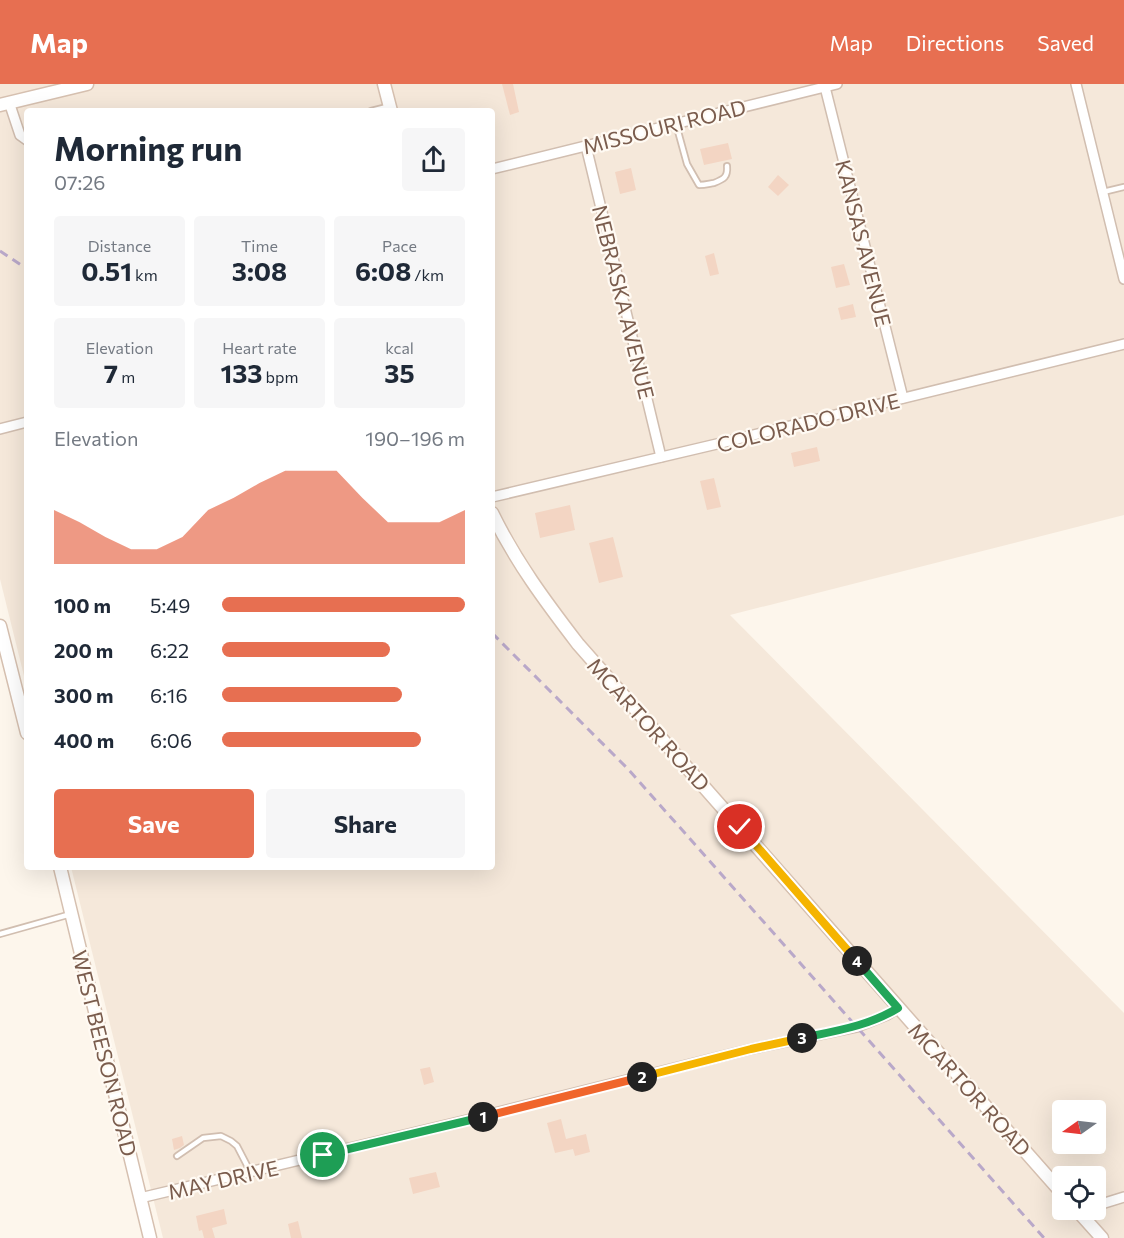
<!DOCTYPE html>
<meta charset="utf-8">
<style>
:root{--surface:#fff;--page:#f6f6f7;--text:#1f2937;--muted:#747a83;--accent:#e76f51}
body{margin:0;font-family:Commissioner,sans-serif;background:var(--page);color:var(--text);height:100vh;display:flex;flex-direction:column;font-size:22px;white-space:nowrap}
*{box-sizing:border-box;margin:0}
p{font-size:20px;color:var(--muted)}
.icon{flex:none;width:33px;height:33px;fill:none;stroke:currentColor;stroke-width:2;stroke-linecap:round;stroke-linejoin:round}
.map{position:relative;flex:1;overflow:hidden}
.sheet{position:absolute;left:24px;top:24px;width:471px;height:762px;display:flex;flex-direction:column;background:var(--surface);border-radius:6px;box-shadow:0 6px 24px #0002}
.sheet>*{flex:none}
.needle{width:39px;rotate:256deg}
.buttons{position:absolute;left:1052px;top:1016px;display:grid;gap:12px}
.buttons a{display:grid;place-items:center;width:54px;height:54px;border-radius:6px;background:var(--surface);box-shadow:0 6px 24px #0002;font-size:30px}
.pin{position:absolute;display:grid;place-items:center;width:51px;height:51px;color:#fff;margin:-26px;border:3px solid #fff;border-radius:50%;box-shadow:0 2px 6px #0007}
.km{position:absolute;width:30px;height:30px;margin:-15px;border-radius:50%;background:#222;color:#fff;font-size:16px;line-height:30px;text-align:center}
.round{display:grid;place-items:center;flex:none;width:63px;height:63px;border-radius:6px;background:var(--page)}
.summary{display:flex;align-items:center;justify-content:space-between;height:102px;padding:0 30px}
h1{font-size:33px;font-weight:700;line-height:45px}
.figures{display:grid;grid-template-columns:repeat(3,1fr);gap:9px;height:102px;padding:6px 30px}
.figures div{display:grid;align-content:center;border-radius:6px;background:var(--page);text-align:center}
.figures b{font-size:26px;font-weight:700}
.figures small{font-size:16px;font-weight:400}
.figures p{font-size:16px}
.chart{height:168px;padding:12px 30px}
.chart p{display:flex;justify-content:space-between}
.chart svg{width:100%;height:108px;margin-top:6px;fill:var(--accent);opacity:.7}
.cta{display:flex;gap:12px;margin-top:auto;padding:12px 30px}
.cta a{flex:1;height:69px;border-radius:6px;background:var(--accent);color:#fff;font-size:24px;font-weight:700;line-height:69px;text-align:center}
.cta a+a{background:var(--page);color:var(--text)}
ul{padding:0 30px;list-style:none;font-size:20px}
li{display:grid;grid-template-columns:96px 72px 1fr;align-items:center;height:45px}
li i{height:15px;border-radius:8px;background:var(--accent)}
header{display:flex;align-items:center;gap:36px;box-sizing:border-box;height:84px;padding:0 30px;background:var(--accent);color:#fff}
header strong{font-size:28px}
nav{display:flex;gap:33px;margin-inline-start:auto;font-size:21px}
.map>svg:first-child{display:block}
.residential{fill:#f5e8da;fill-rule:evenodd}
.building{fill:#f3d5c3}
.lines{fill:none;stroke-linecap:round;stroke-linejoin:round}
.lane-casing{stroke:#d1beb0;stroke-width:8}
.street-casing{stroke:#d1beb0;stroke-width:12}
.secondary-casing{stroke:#d6c0b0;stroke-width:15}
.lane{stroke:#fff;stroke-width:4.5}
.street{stroke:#fff;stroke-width:9}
.secondary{stroke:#fff;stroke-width:12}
.rail{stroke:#b9a8c9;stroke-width:3;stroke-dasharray:9 6;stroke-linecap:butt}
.split-1-casing{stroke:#fff;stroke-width:12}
.split-2-casing{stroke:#fff;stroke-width:12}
.split-3-casing{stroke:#fff;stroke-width:12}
.split-4-casing{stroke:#fff;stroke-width:12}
.split-5-casing{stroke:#fff;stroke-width:12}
.split-1{stroke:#22a559;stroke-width:8}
.split-2{stroke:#f0652b;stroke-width:8}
.split-3{stroke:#f5b400;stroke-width:8}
.split-4{stroke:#22a559;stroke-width:8}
.split-5{stroke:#f5b400;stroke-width:8}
.labels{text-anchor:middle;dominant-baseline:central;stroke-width:4.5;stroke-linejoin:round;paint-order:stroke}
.street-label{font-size:21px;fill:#7a5c4d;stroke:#fffaf3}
</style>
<header>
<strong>Map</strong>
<nav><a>Map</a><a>Directions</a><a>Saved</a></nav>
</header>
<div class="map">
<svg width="1124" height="1154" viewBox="0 0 1124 1154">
<rect width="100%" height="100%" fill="#fdf6ec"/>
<!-- residential -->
<path class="residential" d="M0 0H1124V431L730 531 1124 929V1154H163L71 783H492V27H27V604L0 495ZM1062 1026H1095V1059H1062ZM1062 1092H1095V1125H1062Z"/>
<!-- building -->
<g class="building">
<polygon points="502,0 513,0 519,28 510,31"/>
<polygon points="728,59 732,75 704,81 700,65"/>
<polygon points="631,84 636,106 620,110 615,88"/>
<polygon points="778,91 789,101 778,112 768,103"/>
<polygon points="714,169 719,190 710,192 705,172"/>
<polygon points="844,180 850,201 836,204 831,183"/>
<polygon points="853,220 856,233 841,236 838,224"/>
<polygon points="817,363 820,377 794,383 791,369"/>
<polygon points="714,394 721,423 707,426 700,397"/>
<polygon points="570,421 575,446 540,454 535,429"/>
<polygon points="613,453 623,493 599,499 589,459"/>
<polygon points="430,983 434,998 424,1001 420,985"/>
<polygon points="561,1035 566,1055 586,1050 590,1068 575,1072 573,1065 555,1069 547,1039"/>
<polygon points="182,1052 184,1061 180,1064 174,1066 172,1055"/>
<polygon points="436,1088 440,1103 413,1110 409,1094"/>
<polygon points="224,1125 227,1140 212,1144 215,1154 204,1154 202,1146 199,1147 196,1132"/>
<polygon points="298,1137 302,1154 291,1154 288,1140"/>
</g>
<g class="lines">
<defs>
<g id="lane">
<polyline points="371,27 387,23"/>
<path d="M676 40 687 80 699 101C705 101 708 100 714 99 724 95 728 93 727 82"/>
<polyline points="1103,108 1124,103"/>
<polyline points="0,850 71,830"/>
<polyline points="177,1072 203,1054 221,1052 231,1057 237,1062 251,1089"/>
</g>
<g id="street">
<polyline points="1076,0 1124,195"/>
<polyline points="825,3 903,314"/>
<polyline points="9,18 20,51 27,56"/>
<polyline points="586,62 661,373"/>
<polyline points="492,85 837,0"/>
<polyline points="0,345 27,338"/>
<polyline points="492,413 721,359 1124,260"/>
<polyline points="140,1114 467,1036 751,965 857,943 887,931 898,924"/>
<polyline points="1095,1122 1124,1113"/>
</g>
<g id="secondary">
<polyline points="384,0 391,27"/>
<polyline points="0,21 87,0"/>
<path d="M492 429C516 478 545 517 578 560L1062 1109"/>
<polyline points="0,542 27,649"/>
<polyline points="60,783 150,1154"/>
<polyline points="1076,1125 1102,1154"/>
</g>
</defs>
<!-- lane casing -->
<use href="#lane" class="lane-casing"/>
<!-- street casing -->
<use href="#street" class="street-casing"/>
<!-- secondary casing -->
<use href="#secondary" class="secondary-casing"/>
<!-- lane -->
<use href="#lane" class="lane"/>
<!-- street -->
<use href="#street" class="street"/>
<!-- secondary -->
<use href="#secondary" class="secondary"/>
<!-- rail -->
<g class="rail">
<polyline points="0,167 27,185"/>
<polyline points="492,549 628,685 1044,1154"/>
</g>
</g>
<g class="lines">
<defs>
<polyline id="split-1" points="323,1071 483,1033"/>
<polyline id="split-2" points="483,1033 642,993"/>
<polyline id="split-3" points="642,993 751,965 802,954"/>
<path id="split-4" d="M802 954C835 947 869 942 898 924L857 877"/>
<polyline id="split-5" points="740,743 857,877"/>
</defs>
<!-- split-1 casing -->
<use href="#split-1" class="split-1-casing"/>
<!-- split-2 casing -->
<use href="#split-2" class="split-2-casing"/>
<!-- split-3 casing -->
<use href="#split-3" class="split-3-casing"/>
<!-- split-4 casing -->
<use href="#split-4" class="split-4-casing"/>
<!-- split-5 casing -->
<use href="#split-5" class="split-5-casing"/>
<!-- split-1 -->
<use href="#split-1" class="split-1"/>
<!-- split-2 -->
<use href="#split-2" class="split-2"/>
<!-- split-3 -->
<use href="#split-3" class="split-3"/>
<!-- split-4 -->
<use href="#split-4" class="split-4"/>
<!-- split-5 -->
<use href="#split-5" class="split-5"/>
</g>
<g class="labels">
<!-- street labels -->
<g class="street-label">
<text transform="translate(664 42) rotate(-14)">MISSOURI ROAD</text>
<text transform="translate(864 159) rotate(76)">KANSAS AVENUE</text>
<text transform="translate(624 218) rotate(76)">NEBRASKA AVENUE</text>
<text transform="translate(808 338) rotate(-14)">COLORADO DRIVE</text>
<text transform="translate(649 640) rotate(48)">MCARTOR ROAD</text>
<text transform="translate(105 969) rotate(76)">WEST BEESON ROAD</text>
<text transform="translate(970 1005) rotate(48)">MCARTOR ROAD</text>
<text transform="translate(223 1095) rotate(-13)">MAY DRIVE</text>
</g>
</g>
</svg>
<div class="buttons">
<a><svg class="needle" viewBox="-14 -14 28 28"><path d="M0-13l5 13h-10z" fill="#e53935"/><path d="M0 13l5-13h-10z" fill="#747a83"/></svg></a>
<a><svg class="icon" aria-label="locate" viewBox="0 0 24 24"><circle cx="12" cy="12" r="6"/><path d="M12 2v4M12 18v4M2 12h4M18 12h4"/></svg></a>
</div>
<div class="pin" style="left:323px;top:1071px;background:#1e9e55"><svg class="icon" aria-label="arrive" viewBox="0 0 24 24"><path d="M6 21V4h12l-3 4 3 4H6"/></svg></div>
<div class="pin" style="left:740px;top:743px;background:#d93025"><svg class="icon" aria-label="check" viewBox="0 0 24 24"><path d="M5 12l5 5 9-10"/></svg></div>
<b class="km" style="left:483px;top:1033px">1</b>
<b class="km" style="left:642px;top:993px">2</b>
<b class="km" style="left:802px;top:954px">3</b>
<b class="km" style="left:857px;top:877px">4</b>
<section class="sheet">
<div class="summary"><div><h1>Morning run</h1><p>07:26</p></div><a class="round"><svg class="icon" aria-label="share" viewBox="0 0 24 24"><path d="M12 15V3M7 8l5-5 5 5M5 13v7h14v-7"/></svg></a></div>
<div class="figures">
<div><p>Distance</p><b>0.51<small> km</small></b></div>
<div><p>Time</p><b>3:08</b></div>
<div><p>Pace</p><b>6:08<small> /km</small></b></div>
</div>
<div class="figures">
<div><p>Elevation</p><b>7<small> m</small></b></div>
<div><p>Heart rate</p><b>133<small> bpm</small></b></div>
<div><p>kcal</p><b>35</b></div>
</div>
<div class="chart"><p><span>Elevation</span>190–196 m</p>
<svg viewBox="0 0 160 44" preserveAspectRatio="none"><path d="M0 44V22L10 27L20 33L30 38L40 38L50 33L60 22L70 17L80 11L90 6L100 6L110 6L120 17L130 27L140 27L150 27L160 22V44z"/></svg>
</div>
<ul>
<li><b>100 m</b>5:49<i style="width:100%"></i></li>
<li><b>200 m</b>6:22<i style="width:69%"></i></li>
<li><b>300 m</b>6:16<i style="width:74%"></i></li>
<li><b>400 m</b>6:06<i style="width:82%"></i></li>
</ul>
<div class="cta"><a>Save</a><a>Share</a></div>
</section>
</div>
